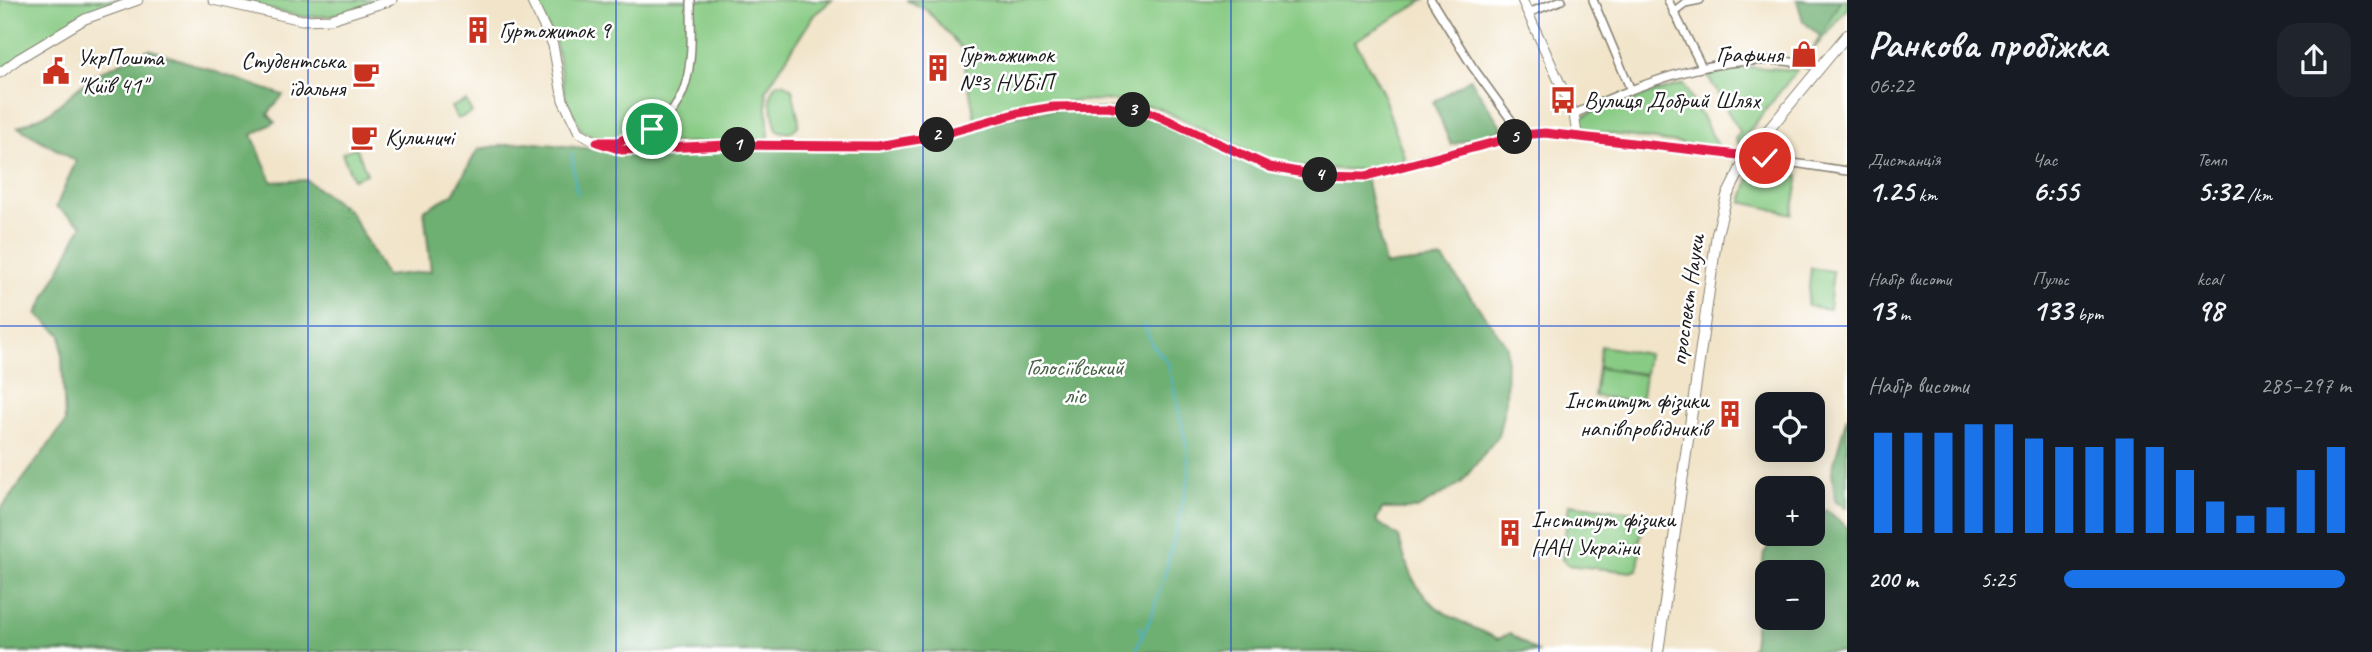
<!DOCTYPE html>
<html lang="uk">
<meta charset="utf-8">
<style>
:root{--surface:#171b24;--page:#20242c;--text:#f1f3f6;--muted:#9ea1a6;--accent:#1a73e8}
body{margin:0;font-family:Caveat,sans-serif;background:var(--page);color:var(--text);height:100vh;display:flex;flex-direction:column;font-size:26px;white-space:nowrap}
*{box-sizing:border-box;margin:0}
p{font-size:23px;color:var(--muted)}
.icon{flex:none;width:38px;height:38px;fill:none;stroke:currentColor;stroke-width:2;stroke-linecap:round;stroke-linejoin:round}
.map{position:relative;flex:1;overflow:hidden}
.details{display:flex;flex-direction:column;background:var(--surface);width:525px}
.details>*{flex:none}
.tools{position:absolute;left:1755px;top:392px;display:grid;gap:14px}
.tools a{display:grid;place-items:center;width:70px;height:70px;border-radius:14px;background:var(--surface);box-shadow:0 4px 18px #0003;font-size:35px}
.pin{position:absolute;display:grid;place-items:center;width:60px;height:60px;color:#fff;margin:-30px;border:4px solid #fff;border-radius:50%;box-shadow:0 2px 7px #0007}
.km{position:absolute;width:35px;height:35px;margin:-18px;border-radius:50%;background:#222;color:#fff;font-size:19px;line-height:35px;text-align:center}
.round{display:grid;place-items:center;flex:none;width:74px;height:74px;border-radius:21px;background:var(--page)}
.overview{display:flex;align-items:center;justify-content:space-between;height:119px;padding:0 21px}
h1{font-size:38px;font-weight:600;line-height:52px}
.figures{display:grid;grid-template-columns:repeat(3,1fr);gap:10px;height:119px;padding:7px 21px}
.figures div{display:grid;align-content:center}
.figures b{font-size:30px;font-weight:600}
.figures small{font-size:19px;font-weight:400}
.figures p{font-size:19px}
.chart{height:196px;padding:14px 21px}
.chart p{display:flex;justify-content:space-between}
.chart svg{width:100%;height:126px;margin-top:7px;stroke:var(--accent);stroke-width:6}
ul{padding:0 21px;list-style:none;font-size:23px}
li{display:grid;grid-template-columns:112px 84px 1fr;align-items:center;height:52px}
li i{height:18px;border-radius:9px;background:var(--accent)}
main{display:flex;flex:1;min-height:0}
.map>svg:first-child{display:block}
.green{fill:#88cb84;stroke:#527450;stroke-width:2}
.forest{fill:#6eaf72;stroke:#456647;stroke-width:2;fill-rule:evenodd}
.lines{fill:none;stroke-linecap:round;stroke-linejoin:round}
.stream{stroke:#4ab2c8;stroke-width:2}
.minor-casing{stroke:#868072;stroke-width:10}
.tertiary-casing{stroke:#868072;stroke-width:11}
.secondary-casing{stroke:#868072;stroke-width:12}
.minor{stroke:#fff;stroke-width:7}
.tertiary{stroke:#fff;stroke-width:9}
.secondary{stroke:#fff;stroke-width:10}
.route-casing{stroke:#fff;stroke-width:14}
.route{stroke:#e11d48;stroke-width:9}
.grid{fill:none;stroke:#1d4ed8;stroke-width:2;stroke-opacity:0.55}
.labels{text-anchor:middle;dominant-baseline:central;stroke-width:5;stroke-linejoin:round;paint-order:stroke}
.poi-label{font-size:24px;fill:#1c1c1c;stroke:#fff;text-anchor:start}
.street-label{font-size:24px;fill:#1c1c1c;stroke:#fff}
.park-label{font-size:24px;fill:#476246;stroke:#fff}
</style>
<main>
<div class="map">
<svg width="1847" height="652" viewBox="0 0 1847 652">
<rect width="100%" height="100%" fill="#fff"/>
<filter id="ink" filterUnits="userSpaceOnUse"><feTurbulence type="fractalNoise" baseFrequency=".0143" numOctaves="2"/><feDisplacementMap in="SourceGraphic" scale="14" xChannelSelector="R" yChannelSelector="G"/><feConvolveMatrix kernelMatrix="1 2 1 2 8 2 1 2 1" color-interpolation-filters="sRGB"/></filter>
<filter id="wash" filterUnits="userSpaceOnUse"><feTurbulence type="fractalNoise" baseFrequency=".00686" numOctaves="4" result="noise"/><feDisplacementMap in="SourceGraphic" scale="28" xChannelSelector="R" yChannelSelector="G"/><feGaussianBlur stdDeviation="1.57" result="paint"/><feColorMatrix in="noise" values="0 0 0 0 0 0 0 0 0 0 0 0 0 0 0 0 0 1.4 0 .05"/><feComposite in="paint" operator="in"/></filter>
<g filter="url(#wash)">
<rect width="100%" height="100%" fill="#f1e4c9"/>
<!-- green -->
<g class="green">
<polygon points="0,0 130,0 84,17 0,70"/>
<polygon points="230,0 383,0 330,16 303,17"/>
<polygon points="534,0 832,0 814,15 766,90 769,140 611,145 582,131 566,100 556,45"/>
<polygon points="906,0 1425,0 1355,41 1381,89 1405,159 1366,170 1315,168 1272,162 1156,107 1105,100 1052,102 1015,109 975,120 962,49 927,10"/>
<polygon points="1840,0 1847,0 1847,9 1812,51"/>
<polygon points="1749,67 1797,70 1739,144 1735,138 1740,133 1708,76 1726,70"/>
<path d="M778 83H784L792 89 799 121 798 126 790 133 779 131 776 127C773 112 764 92 778 83Z"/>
<polygon points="1683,84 1720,149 1584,130 1580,118 1600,108"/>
<polygon points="466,101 472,113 457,119 451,107"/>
<polygon points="356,147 367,174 353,179 342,153"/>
<polygon points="1760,165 1799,176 1792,214 1742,202 1750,176"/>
<polygon points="1811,268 1833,271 1829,309 1807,306"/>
<polygon points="1601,346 1648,354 1645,374 1598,367"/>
<polygon points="1598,368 1645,375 1641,403 1594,396"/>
<polygon points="1569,504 1644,513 1641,537 1637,546 1640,553 1638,569 1632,572 1567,565 1562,559"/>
</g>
<!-- forest -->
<g class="forest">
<polygon points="1797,0 1840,0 1821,37 1803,21"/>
<path d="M149 49 283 95 268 114 275 122 252 135 272 182 306 180 350 212 386 276 431 271 424 210 453 194 478 149 526 142 622 152 769 148H878L1018 115 1053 109H1106L1150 114 1269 169 1366 177 1385 265 1443 259 1507 346 1506 401 1498 436 1461 483 1417 509H1382L1376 521 1399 537C1414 606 1440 612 1499 639L1510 633 1537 652H0V510L65 423 61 335 37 314 82 225 56 207 76 161 18 127 49 113 92 76Z"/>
<polygon points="1470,79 1503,129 1451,145 1433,102"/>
<polygon points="1847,416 1847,509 1835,500 1832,470"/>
<path d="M1827 510 1847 528V652H1748L1753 645 1764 553 1778 534H1813V516ZM1768 572H1813V618H1768Z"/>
</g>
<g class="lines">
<!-- stream -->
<g class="stream">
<polyline points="572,154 575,183 578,194"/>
<polyline points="1139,627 1142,634"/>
<polyline points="1135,652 1151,617 1164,578 1189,478 1187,448 1168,363 1151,343 1145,326"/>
</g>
</g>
</g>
<g filter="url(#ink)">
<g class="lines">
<defs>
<g id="minor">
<polyline points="1431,0 1472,66 1522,135"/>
<polyline points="1593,0 1630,88"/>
<polyline points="1668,0 1702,67"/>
<polyline points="1673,12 1685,3 1700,0"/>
<polyline points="1528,13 1562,0"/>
<path d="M1574 114C1652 79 1734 46 1821 67"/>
<path d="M605 142C618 142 628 138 641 133 698 111 691 50 691 0"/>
<polyline points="1747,156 1847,171"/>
</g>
<g id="tertiary">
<polyline points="213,0 302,20 331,19 392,0"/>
<polyline points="531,0 553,45 563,100 579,132 597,142 622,150 727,145 878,146 932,137 1018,113 1054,107 1106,106 1150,112 1270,167 1315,175 1366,175 1522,135 1545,133 1747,156"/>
<polyline points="1522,0 1574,114 1577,135"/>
<polyline points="0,73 18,59 85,19 138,0"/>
</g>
<polyline id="secondary" points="1658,652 1717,234 1727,196 1747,156 1847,35"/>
</defs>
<!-- minor casing -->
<use href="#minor" class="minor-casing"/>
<!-- tertiary casing -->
<use href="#tertiary" class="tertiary-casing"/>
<!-- secondary casing -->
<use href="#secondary" class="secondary-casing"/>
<!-- minor -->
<use href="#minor" class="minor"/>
<!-- tertiary -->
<use href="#tertiary" class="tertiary"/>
<!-- secondary -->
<use href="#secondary" class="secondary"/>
</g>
</g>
<g class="lines" filter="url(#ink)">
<defs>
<polyline id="route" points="652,129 617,142 597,142 622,150 727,145 877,146 932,137 1018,113 1054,107 1106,106 1150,112 1270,167 1315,175 1366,176 1522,135 1545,133 1765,158"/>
</defs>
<!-- route casing -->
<use href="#route" class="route-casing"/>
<!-- route -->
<use href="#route" class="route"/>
</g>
<!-- grid -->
<path class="grid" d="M308 0V652M616 0V652M923 0V652M1231 0V652M1539 0V652M0 326H1847"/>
<!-- icons -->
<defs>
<symbol id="building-bare" viewBox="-9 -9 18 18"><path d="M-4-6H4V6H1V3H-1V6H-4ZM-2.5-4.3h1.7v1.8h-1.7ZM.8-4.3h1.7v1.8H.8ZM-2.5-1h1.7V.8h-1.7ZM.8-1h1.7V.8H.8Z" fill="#c8321e" stroke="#fff" stroke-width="2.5" paint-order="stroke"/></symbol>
<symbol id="shop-bare" viewBox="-9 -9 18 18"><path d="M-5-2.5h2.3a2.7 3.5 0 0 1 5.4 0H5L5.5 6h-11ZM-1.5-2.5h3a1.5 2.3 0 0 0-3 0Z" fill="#c8321e" stroke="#fff" stroke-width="2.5" paint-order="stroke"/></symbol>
<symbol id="civic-bare" viewBox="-9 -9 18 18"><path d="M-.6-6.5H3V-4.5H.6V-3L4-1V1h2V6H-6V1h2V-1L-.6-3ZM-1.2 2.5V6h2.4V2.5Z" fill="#c8321e" stroke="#fff" stroke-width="2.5" paint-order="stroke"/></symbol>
<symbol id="cafe-bare" viewBox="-9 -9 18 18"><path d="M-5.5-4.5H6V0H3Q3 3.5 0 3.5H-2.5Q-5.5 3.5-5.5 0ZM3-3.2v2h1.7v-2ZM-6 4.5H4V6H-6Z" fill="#c8321e" stroke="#fff" stroke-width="2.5" paint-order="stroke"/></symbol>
<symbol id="bus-bare" viewBox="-9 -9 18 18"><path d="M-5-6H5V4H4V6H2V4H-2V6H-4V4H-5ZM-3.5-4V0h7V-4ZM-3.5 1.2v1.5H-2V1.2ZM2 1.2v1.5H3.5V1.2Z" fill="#c8321e" stroke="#fff" stroke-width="2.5" paint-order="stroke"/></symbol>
</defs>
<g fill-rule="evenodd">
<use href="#building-bare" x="459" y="11" width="38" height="38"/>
<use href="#shop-bare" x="1785" y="35" width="38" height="38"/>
<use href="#building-bare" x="919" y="49" width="38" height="38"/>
<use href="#civic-bare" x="37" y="52" width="38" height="38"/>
<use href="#cafe-bare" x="347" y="55" width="38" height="38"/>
<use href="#bus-bare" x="1544" y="81" width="38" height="38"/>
<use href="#cafe-bare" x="345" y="118" width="38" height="38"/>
<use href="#building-bare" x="1711" y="395" width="38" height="38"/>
<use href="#building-bare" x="1491" y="514" width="38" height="38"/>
</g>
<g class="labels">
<!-- poi labels -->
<g class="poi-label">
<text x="499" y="30">Гуртожиток 9</text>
<text x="959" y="54">Гуртожиток<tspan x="959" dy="28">№3 НУБіП</tspan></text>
<text x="1783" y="54" text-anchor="end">Графиня</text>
<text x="77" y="57">УкрПошта<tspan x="77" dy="28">"Київ 41"</tspan></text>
<text x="345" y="60" text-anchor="end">Студентська<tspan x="345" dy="28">їдальня</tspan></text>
<text x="1584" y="100">Вулиця Добрий Шлях</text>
<text x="385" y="137">Кулиничі</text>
<text x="1709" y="400" text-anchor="end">Інститут фізики<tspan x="1709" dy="28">напівпровідників</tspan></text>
<text x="1531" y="519">Інститут фізики<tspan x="1531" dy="28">НАН України</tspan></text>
</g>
<!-- street labels -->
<g class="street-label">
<text transform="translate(1687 300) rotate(-82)">проспект Науки</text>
</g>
<!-- park labels -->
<g class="park-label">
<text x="1075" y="367">Голосіївський<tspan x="1075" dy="28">ліс</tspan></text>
</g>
</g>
</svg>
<div class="tools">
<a><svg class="icon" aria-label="locate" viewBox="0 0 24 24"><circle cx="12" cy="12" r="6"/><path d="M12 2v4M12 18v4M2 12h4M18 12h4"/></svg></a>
<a>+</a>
<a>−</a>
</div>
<div class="pin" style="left:652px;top:129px;background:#1e9e55"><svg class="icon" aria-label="arrive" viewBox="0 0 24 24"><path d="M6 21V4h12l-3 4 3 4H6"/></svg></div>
<div class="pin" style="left:1765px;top:158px;background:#d93025"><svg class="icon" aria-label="check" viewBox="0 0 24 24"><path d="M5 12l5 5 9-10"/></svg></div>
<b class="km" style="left:738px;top:145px">1</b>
<b class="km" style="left:937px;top:135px">2</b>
<b class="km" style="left:1133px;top:110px">3</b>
<b class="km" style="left:1320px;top:175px">4</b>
<b class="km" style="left:1515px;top:137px">5</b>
</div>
<section class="details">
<div class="overview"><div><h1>Ранкова пробіжка</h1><p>06:22</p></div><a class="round"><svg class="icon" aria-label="share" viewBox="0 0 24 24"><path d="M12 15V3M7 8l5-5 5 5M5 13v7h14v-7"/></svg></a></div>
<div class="figures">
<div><p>Дистанція</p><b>1.25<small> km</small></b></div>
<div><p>Час</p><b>6:55</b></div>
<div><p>Темп</p><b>5:32<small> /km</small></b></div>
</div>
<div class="figures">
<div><p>Набір висоти</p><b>13<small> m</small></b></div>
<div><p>Пульс</p><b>133<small> bpm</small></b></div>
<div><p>kcal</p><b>98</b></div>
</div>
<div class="chart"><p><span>Набір висоти</span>285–297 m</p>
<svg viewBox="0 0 160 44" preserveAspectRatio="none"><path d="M5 44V9M15 44V9M25 44V9M35 44V6M45 44V6M55 44V11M65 44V14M75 44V14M85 44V11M95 44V14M105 44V22M115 44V33M125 44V38M135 44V35M145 44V22M155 44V14"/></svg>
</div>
<ul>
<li><b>200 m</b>5:25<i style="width:98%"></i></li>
</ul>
</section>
</main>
